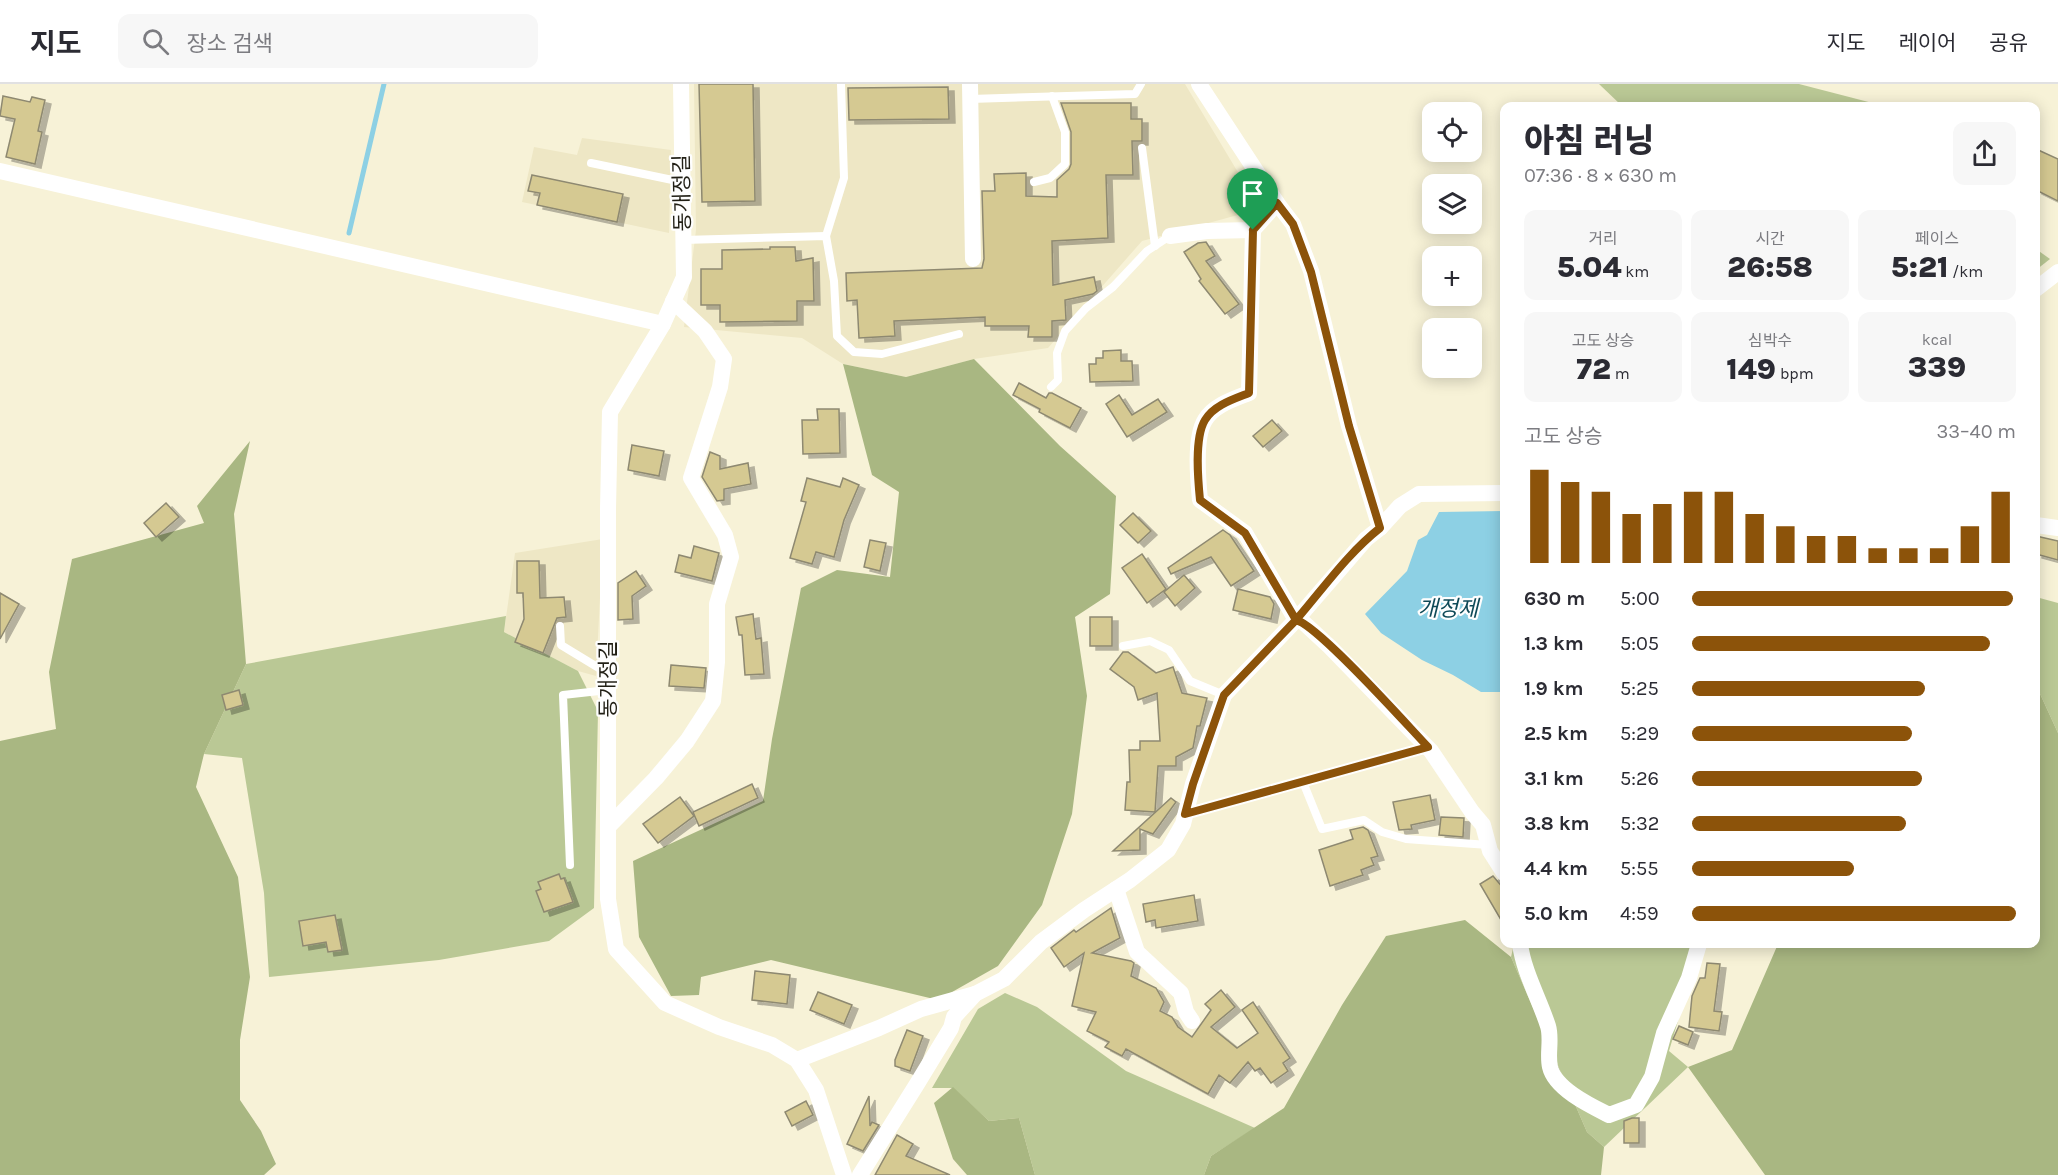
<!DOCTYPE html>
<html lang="ko">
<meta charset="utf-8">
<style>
:root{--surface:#fff;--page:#f7f7f7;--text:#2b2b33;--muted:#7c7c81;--line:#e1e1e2;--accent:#8c530a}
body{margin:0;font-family:Karla,"Noto Sans KR",sans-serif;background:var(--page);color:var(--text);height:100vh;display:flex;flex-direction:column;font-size:22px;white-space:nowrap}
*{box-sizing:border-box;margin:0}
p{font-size:20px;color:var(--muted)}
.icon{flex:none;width:33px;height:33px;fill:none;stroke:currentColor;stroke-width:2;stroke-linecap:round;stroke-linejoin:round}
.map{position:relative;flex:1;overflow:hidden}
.sheet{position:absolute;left:1500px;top:18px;width:540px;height:846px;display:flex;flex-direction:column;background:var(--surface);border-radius:12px;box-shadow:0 3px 15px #0003}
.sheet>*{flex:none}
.controls{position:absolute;left:1422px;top:18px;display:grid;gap:12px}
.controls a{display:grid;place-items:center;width:60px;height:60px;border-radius:12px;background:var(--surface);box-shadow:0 3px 15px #0003;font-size:30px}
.pin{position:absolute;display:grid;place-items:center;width:51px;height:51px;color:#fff;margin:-62px -26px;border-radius:50% 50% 50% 0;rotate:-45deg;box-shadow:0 0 6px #0007}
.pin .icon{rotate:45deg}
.round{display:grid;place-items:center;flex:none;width:63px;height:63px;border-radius:12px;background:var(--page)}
.headline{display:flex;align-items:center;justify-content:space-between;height:102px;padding:0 24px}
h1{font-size:33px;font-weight:800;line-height:45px}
.stats{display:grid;grid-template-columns:repeat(3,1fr);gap:9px;height:102px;padding:6px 24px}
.stats div{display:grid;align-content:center;border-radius:12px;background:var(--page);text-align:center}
.stats b{font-size:30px;font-weight:800}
.stats small{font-size:16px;font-weight:400}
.stats p{font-size:16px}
.chart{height:168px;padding:12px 24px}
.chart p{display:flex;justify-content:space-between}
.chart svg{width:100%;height:108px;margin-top:6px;stroke:var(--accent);stroke-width:6}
ul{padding:0 24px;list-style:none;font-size:20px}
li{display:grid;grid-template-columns:96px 72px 1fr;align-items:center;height:45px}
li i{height:15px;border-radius:8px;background:var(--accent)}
header{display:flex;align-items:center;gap:36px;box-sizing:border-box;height:84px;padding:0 30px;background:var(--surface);border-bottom:2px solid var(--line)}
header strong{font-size:28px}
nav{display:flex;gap:33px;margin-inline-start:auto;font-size:21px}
.search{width:420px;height:54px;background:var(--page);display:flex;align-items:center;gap:15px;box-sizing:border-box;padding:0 21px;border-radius:12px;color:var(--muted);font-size:22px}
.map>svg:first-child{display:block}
.built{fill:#eee7c5}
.green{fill:#bac895}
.forest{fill:#a9b782}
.water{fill:#8dd0e4}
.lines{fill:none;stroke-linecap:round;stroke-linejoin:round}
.stream{stroke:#8dd0e4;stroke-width:5}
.building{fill:#d5c992;stroke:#8e8971;stroke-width:1.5;filter:url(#shadow)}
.lane{stroke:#fff;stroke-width:8}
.street{stroke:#fff;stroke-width:16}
.route-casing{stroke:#fff;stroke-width:12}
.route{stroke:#8c530a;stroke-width:8}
.labels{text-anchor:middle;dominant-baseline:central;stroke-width:4.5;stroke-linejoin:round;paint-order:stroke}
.street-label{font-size:21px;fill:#211f15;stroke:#fefefe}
.water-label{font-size:22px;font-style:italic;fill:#0f4a58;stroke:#fefefe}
</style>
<header>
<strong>지도</strong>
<div class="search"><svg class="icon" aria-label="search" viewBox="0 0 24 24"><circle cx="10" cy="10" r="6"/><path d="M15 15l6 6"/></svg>장소 검색</div>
<nav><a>지도</a><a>레이어</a><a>공유</a></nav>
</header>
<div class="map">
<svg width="2058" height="1091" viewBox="0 0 2058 1091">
<defs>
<filter id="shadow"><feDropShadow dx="6" dy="4" stdDeviation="0" flood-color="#0004"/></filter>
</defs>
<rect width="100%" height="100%" fill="#f7f2d7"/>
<!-- built -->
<g class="built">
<polygon points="694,0 1185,0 1260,125 1142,157 1048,264 974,275 906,293 843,280 802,254 684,243 696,146"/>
<polygon points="582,54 671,66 669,149 522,118 534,63 577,71"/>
<polygon points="603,455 596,592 578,587 504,548 515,469"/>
</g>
<!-- green -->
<g class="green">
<polygon points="1599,0 1799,0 1884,22 1622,22"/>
<polygon points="2036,165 2050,175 2036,186"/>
<polygon points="2036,513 2058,519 2058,649 2036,601"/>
<polygon points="506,532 504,548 578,587 598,627 594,824 549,857 439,876 269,893 264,809 242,674 204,670 246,580"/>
<polygon points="1514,860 1701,860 1669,967 1688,983 1604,1063 1587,1048 1511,873"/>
<polygon points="1005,909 1037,923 1126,987 1255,1044 1211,1072 1204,1091 1035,1091 1019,1034 989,1037 953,1004 932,1004 978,925"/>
</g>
<!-- forest -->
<g class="forest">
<polygon points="974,275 1060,362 1116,412 1110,510 1075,533 1087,612 1072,730 1042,821 998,882 938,916 771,876 701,893 699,911 671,912 639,853 633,777 763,717 772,655 801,504 837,486 890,493 899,408 872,391 843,280 906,293"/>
<polygon points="250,357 234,430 246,580 204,670 196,703 238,793 250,893 240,956 240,1016 261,1047 276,1080 264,1091 0,1091 0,657 56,645 49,588 72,475 204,439 197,422"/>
<polygon points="2036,601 2058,649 2058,1091 1765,1091 1688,983 1732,966 1778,860 2036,860"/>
<polygon points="1465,836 1511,873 1587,1048 1604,1063 1601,1091 1204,1091 1211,1072 1284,1024 1342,921 1386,852"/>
<polygon points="953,1003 989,1037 1019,1034 1035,1091 967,1091 953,1075 934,1019"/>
</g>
<!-- water -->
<polygon class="water" points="1504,427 1504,608 1481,608 1453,591 1422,576 1381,549 1365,530 1407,487 1418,456 1427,451 1439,428"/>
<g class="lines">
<!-- stream -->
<polyline class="stream" points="349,149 384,0"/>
</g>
<!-- building -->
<g class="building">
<polygon points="699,0 753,0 755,117 702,118"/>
<polygon points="948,3 949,35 849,36 848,4"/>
<polygon points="3,12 30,18 32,13 45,16 38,47 42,48 35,80 6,73 15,35 0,32"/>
<polygon points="1061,19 1131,19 1131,35 1142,35 1142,57 1132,57 1133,91 1106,91 1108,154 1052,157 1053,201 1094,193 1097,207 1093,210 1065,216 1066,236 1052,237 1052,253 1028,253 1029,242 985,242 985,233 894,237 895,252 859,254 857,216 847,217 846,189 982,184 984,175 982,107 995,107 994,90 1026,89 1026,112 1057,113 1057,96 1069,85 1071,80 1071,48"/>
<polygon points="2036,65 2058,75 2058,117 2036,106"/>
<polygon points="532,91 623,110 617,138 537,121 540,109 528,107"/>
<polygon points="1206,158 1215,172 1206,177 1239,220 1225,230 1199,197 1201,195 1184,168 1198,159"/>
<polygon points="770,163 795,163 796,177 813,174 814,217 797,217 797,237 720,238 720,221 701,221 701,185 722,185 722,166 770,165"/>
<polygon points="1121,266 1121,277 1132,277 1133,297 1090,298 1089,280 1096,280 1096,274 1103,274 1103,267"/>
<polygon points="1019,299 1046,314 1049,309 1052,309 1081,324 1070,344 1039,328 1040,325 1013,311"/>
<polygon points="1119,311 1132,331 1158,315 1167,328 1127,353 1106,320"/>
<polygon points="817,325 839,325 840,369 803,370 802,336 818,336"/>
<polygon points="1272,336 1282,347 1263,363 1253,352"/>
<polygon points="632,361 664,367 659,392 628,386"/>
<polygon points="710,368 720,372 720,385 748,379 751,400 724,405 724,416 717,417 702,393"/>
<polygon points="807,394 840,403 843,394 859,401 844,436 834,473 816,468 812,480 790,474 806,418 801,417"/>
<polygon points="166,419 179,433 156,453 144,439"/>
<polygon points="1133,429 1151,447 1138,459 1120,441"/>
<polygon points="1223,446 1230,451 1254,487 1231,502 1211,473 1171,490 1168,484"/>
<polygon points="2036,452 2058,457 2058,476 2036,470"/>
<polygon points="870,456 886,459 880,487 864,483"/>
<polygon points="694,462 719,469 712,497 675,488 679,471 691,474"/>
<polygon points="1142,470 1166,505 1147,519 1122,484"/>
<polygon points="517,477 539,477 540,514 564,513 566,533 557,534 543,569 515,558 524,535 523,509 517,509"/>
<polygon points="636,487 646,502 632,512 633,535 618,536 618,499"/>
<polygon points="1184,491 1195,504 1175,522 1164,508"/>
<polygon points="1238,505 1270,513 1274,520 1271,535 1233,526"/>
<polygon points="0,509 19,520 0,555"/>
<polygon points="753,530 756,555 761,554 764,590 745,591 742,551 739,551 736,533"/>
<rect x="1090" y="533" width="22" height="29"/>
<polygon points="1123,568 1128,568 1156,589 1173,583 1182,609 1207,614 1200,642 1197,642 1193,664 1176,673 1176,682 1158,682 1155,728 1125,726 1127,698 1130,698 1129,666 1140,666 1140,657 1160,657 1157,609 1138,616 1134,603 1110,585"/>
<polygon points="671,581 706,584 704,604 669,602"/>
<polygon points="239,606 243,621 226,626 222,611"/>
<polygon points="752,700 758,714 699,742 693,728"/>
<polygon points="1430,711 1435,736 1411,741 1412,745 1399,746 1393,718"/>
<polygon points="680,713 694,732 658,759 643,740"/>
<polygon points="1171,714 1176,718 1153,750 1140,745 1140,766 1113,767"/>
<polygon points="1441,733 1464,734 1463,753 1439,751"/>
<polygon points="1363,743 1368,746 1378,772 1371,774 1374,781 1361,786 1363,791 1330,802 1319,766 1353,755 1350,746"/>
<polygon points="559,790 561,795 564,794 573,818 544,828 536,807 541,805 538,798"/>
<polygon points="1493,792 1504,805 1504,841 1480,800"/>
<polygon points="1194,811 1198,837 1156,844 1155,836 1146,838 1143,820"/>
<polygon points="1111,824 1120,854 1092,869 1131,877 1134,879 1131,892 1156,904 1164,918 1160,927 1172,933 1178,943 1192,953 1211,926 1205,920 1221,906 1235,923 1211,943 1237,964 1258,949 1242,926 1253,918 1290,974 1283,979 1288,987 1271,999 1260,984 1255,987 1248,978 1230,999 1219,991 1208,1010 1126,965 1122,972 1105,963 1109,958 1087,947 1096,928 1072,922 1084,869 1064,883 1051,864 1074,846 1076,848"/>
<polygon points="335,831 342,866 328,868 326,858 303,862 299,837"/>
<polygon points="1707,879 1720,880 1714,927 1722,928 1719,947 1689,943 1692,912 1700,894 1705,894"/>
<polygon points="755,887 790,891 787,920 752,916"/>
<polygon points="818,908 852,921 844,940 810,926"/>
<polygon points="1679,942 1693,948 1688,961 1673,955"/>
<polygon points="907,946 923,952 910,987 895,982 895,976"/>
<polygon points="869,1012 870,1042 872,1038 879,1041 863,1067 847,1060"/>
<polygon points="806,1017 813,1031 792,1042 785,1028"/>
<polygon points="1632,1034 1639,1034 1639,1059 1624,1059 1624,1037"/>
<polygon points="897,1051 913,1060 906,1072 950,1091 875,1091"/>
</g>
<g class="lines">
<!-- lane -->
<g class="lane">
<polyline points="970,15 1135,10 1141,0"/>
<polyline points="1142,64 1155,162"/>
<polyline points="591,79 682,98"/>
<polyline points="1034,98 1050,94 1065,80 1065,48 1052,12"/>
<polyline points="826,152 844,94 841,0"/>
<polyline points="683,156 826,152 834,197 837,252 854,268 882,270 959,250"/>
<polyline points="1051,303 1058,296 1057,269 1065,247 1086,224 1113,203 1147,167 1170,152"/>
<polyline points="560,542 561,561 607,589"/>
<polyline points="1123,562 1150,557 1169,566 1190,597 1224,611"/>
<polyline points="1303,698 1322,745 1364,736 1382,748 1406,755 1488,761"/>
<polyline points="1186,730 1428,663"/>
<polyline points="570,781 563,611 608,606"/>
</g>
<!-- street -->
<g class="street">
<polyline points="681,0 684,193 663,240 610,328 608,425 608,815 616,865 665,919 719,943 772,961 797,976 816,1006 844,1091"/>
<polyline points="970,0 973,175"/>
<polyline points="0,87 663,240"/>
<polyline points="1277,119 1293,140 1311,187 1349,342 1380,444"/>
<polyline points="1170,152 1207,147 1253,146 1277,119 1199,0"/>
<polyline points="2036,205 2058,188"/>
<polyline points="1504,409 1419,410 1400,422 1380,444 1366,455 1296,536 1303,538 1330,563 1431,667 1472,728 1483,741 1490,767 1504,789"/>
<polyline points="2036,441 2058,444"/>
<polyline points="608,743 656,694 687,657 713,617 717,578 717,520 731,473 725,451 691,394 720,303 724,275 705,247 673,217"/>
<polyline points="1116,805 1137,868 1181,909 1186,928 1192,937"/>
<path d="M1520 860C1524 889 1539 914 1548 942 1552 955 1547 970 1550 983 1555 1005 1591 1022 1609 1031L1636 1021 1652 993 1664 949 1689 894 1699 860"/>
<polyline points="797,976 879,944 921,925 975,910"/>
<path d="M860 1091 917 1000 951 944 954 933 975 910 1004 895 1041 858 1084 826 1130 796 1168 766 1183 740 1193 700 1224 611 1296 536 1245 449 1200 416C1198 396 1194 354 1205 336 1214 321 1234 315 1249 309L1253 146"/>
</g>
</g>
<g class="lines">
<defs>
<path id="route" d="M1253 146 1249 309C1234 315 1214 321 1205 336 1194 354 1198 396 1200 416L1245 449 1296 536 1224 611 1193 700 1185 730 1428 663C1407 641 1318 541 1296 536 1323 505 1347 470 1380 444L1349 342 1311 188 1293 140 1277 119 1253 146"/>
</defs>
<!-- route casing -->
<use href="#route" class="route-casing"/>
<!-- route -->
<use href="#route" class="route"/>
</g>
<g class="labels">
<!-- street labels -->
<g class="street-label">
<text transform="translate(682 109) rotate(-91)">동개정길</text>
<text transform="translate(608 595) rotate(-90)">동개정길</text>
</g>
<!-- water labels -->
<g class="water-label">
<text x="1448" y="525">개정제</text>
</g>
</g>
</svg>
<div class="controls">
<a><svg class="icon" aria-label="locate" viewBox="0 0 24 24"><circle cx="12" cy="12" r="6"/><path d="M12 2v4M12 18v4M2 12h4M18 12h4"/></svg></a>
<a><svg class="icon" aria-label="layers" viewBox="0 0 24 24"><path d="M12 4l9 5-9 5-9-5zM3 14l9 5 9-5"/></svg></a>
<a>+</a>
<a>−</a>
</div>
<div class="pin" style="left:1253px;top:146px;background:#1e9e55"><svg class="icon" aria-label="arrive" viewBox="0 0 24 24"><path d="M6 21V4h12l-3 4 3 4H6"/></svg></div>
<section class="sheet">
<div class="headline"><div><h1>아침 러닝</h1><p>07:36 · 8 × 630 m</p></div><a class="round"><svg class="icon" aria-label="share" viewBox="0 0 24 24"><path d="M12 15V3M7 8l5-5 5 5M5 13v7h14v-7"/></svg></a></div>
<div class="stats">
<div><p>거리</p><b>5.04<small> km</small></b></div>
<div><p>시간</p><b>26:58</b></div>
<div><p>페이스</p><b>5:21<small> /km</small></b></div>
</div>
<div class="stats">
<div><p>고도 상승</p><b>72<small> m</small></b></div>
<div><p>심박수</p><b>149<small> bpm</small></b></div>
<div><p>kcal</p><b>339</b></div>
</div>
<div class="chart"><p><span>고도 상승</span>33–40 m</p>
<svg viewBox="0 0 160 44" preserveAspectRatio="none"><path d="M5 44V6M15 44V11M25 44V15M35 44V24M45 44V20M55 44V15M65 44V15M75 44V24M85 44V29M95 44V33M105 44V33M115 44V38M125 44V38M135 44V38M145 44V29M155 44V15"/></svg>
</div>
<ul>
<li><b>630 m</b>5:00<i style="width:99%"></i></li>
<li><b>1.3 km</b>5:05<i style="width:92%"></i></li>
<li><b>1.9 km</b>5:25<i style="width:72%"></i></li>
<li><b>2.5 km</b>5:29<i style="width:68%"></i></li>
<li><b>3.1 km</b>5:26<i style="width:71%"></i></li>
<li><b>3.8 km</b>5:32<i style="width:66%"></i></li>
<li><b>4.4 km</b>5:55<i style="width:50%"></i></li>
<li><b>5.0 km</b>4:59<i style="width:100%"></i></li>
</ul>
</section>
</div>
